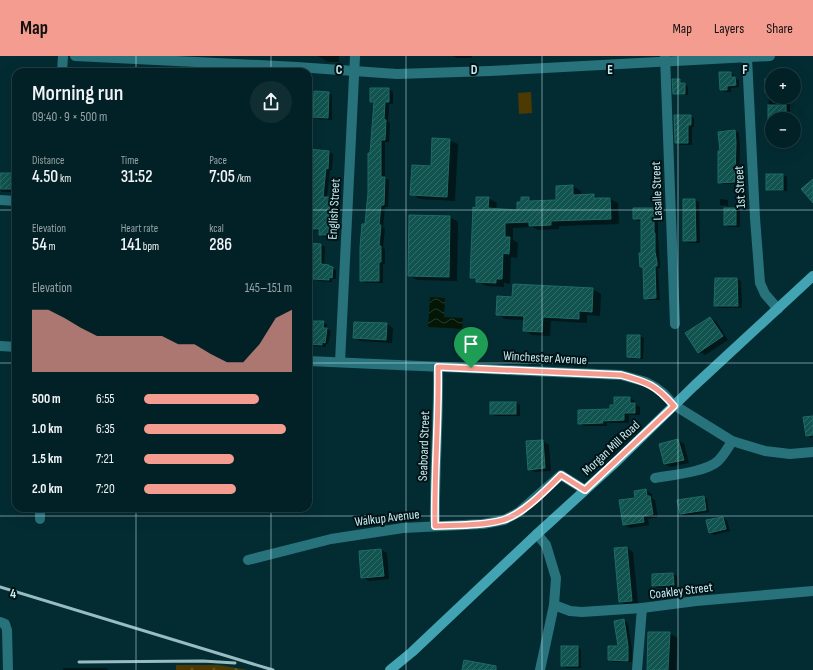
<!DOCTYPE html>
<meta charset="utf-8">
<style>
:root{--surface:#022126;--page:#102e32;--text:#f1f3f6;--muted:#96a3a7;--line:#233e43;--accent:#f59c91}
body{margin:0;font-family:"Sofia Sans Condensed",sans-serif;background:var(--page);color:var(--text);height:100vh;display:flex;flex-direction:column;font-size:15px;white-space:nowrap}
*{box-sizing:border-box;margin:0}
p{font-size:13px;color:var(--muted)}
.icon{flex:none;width:22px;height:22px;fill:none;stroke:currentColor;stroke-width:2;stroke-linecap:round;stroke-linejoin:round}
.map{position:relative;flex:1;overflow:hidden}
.details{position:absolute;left:12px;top:12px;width:300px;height:444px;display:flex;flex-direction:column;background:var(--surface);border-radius:12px;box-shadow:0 4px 16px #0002,0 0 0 1px var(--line)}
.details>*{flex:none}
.fabs{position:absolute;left:765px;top:12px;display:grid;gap:8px}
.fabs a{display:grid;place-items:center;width:36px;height:36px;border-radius:50%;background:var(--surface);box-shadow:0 4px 16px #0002,0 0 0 1px var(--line);font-size:20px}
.pin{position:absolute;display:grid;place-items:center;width:34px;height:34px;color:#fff;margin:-41px -17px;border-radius:50% 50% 50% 0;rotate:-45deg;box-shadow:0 0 4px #0007}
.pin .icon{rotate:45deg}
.round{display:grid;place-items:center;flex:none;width:42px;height:42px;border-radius:21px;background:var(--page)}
.summary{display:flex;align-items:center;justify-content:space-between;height:68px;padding:0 20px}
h1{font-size:22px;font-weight:600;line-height:30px}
.figures{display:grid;grid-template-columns:repeat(3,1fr);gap:6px;height:68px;padding:4px 20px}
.figures div{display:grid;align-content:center}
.figures b{font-size:17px;font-weight:600}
.figures small{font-size:11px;font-weight:400}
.figures p{font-size:11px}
.chart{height:112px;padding:8px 20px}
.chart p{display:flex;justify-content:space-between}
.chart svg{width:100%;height:72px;margin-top:4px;fill:var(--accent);opacity:.7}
ul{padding:0 20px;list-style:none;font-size:13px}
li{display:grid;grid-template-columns:64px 48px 1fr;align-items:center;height:30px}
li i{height:10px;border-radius:5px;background:var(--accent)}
header{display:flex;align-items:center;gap:24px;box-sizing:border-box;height:56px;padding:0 20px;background:var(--accent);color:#111}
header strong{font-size:19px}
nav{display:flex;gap:22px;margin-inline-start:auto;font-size:14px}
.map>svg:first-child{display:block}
.forest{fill:url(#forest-firs)}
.pitch{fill:#4c3a02}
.water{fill:url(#water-waves)}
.shadow{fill:#0007}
.building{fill:url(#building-hatch);stroke:#1e6b66}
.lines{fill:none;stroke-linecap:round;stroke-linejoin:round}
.minor{stroke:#28727c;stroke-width:10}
.major{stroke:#42a4b2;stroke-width:10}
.rail{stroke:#97bcc1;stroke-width:3}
.route-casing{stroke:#fff;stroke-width:8}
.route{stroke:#f59c91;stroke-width:5}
.grid{fill:none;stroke:#c8ebf0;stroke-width:1;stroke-opacity:0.55}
.labels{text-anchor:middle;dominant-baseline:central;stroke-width:4;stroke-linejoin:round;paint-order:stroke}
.street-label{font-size:13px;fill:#c8ebf0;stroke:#001316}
.grid-label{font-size:13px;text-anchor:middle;font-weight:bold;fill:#c8ebf0;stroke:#001316;stroke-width:4;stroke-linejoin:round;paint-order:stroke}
</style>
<header>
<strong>Map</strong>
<nav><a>Map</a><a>Layers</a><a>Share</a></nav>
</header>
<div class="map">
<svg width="813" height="614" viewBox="0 0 813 614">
<defs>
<pattern id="forest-firs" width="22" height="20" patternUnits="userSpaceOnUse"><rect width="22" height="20" fill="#4c3a02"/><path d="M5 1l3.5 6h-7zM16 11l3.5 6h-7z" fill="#645727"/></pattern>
<pattern id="water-waves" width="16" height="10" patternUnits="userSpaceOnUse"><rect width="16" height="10" fill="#041707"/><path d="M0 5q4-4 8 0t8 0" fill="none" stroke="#27392b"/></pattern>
<pattern id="building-hatch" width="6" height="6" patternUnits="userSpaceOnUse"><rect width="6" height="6" fill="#10534f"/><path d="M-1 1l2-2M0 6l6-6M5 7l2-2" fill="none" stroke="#316c69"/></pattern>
</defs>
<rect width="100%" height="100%" fill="#032c32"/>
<!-- forest -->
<polygon class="forest" points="176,609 218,609 248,614 176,614"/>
<!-- pitch -->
<polygon class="pitch" points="531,36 532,57 519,58 518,37"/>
<!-- water -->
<polygon class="water" points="430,241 445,242 444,261 463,262 462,273 428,271"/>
<!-- shadow -->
<g class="shadow">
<polygon points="318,0 339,0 339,6 328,6"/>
<polygon points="453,0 472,0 472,2 457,2"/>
<polygon points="730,17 734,19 734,22 739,24 739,31 731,32 731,36 725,36 721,34"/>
<polygon points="680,24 688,31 688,39 678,39 674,37"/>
<polygon points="772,24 772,41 790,41 790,63 772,63 772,85 791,85 791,88 772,88 768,85 769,37 766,35"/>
<polygon points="371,33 389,33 393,36 393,48 389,48 388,66 390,67 389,86 385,86 385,122 389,124 388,151 385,151 383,172 385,173 383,192 385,193 385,208 383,208 383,227 366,227 361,225 375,48 371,46"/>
<polygon points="329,37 332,39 332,64 318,63 314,61"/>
<polygon points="690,60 694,62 694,71 692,71 692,89 680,89 676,87"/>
<polygon points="735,75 739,77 740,89 739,128 723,128 719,126 721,96"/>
<polygon points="449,84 458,88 455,145 420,143 411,138 432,111"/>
<polygon points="308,94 329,96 333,98 332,114 330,114 327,142 334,144 332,181 324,181 320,179 320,175 316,175 312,173 312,154 309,152"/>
<polygon points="16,112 16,136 2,136 0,134 0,118 16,118"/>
<polygon points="783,119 787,121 787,135 771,135 767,133"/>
<polygon points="573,130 581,135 581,139 593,139 601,143 610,143 618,147 619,168 559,170 559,173 538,174 532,171 513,172 513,184 518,187 517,202 511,201 510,228 504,227 504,231 486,230 471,221 477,153 488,142 497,147 496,154 518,155 522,146 528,142 535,146 557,145"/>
<polygon points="720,143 728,144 728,150 720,149"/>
<polygon points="684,144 695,144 699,146 700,187 688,187 684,185"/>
<polygon points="654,153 658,156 658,179 660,209 660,212 658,212 660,244 649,244 645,242 644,212 640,211 642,198 642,165 638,165 634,163"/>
<polygon points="725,153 736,153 740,155 740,171 729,171 725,169"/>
<polygon points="410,160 450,161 458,166 457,225 417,224 409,220"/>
<polygon points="308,188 321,189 325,191 324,209 328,210 336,214 336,223 332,223 332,226 318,225 314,223 314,218 308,217"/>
<polygon points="716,223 737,223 741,225 742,252 719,252 715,250"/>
<polygon points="593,233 601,238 600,260 587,259 587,267 551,265 550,280 532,279 524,274 525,264 505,263 497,258 513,242"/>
<polygon points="710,262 716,265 728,284 705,299 699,296"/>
<polygon points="323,266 327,269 327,273 331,275 328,288 326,288 326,291 315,290 312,288"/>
<polygon points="387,268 393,272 392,287 360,285 354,282"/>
<polygon points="640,280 644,282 643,303 632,303 628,301"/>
<polygon points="615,342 630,342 635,345 635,348 640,351 640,359 629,359 629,367 607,367 607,370 584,370 579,367 611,354 615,350"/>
<polygon points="516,347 520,349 520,360 495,360 491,358"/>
<polygon points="813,361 813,381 811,382 807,379"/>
<polygon points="678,384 684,388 689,407 671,411 665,408 660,389"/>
<polygon points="543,385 549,389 551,415 535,416 529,413"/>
<polygon points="646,434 652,438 652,442 655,444 658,461 648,463 649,469 630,472 624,468 637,443"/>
<polygon points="703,441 707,443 709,456 685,460 681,457"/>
<polygon points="723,462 727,464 730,475 714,479 710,477"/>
<polygon points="627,492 633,496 638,548 626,549 620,545"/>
<polygon points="381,494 387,497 389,523 369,525 362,521"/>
<polygon points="673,518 677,520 678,531 657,532 653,529"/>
<polygon points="624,564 628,567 632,593 632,606 613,606 609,604 619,591"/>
<polygon points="669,577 678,582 676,614 648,614"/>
<polygon points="577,591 581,593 581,612 566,612 562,610"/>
<polygon points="63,612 106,612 109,614 63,614"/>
</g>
<!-- building -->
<g class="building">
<polygon points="719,16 731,16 731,21 735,21 736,29 727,30 727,34 720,34"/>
<polygon points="672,23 680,23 680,27 685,27 685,38 673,38"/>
<rect x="765" y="23" width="7" height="13"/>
<polygon points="370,32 389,32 389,46 385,46 384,63 386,64 385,84 381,84 381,121 385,121 384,149 381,149 379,169 381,169 379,190 381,190 381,206 379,206 379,225 360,225 360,191 362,168 365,168 368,137 368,97 370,97 374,46 370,46"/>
<polygon points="314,35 329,36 328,62 313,61"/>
<rect x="768" y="49" width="18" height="14"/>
<polygon points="674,59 691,59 691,69 688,69 688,87 675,87"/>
<polygon points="735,74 736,86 735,126 718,127 718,95 720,95 718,76"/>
<polygon points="432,82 450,83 447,141 410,139 412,109 431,110"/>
<polygon points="308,93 329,95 328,113 326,112 323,141 330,141 328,179 319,179 319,173 311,173 311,153 308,153"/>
<rect x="0" y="117" width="16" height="16"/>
<rect x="766" y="118" width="17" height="16"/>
<polygon points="813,123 813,147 801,133"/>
<polygon points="573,129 573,139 594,138 594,142 610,142 611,163 551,165 551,169 529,170 529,166 505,167 505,181 510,181 509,198 503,197 502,223 496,223 496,227 476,226 476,222 470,222 473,151 476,152 476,141 489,141 488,152 517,154 517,146 521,146 521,141 529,141 529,145 556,144 556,130"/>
<polygon points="683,143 695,143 696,185 683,185"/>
<polygon points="633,152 654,152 654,177 655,177 655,196 657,206 657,210 655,210 656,242 644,243 643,211 640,211 639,197 641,197 641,163 633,163"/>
<rect x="724" y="152" width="12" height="17"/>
<polygon points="409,159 450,160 449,221 408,220"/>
<polygon points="308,187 321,188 321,208 329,209 329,210 333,211 332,222 329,221 329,224 313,223 313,217 308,217"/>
<polygon points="715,222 737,222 738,250 714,250"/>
<polygon points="513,228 593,232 592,256 579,255 579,263 543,261 542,276 523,275 524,260 496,259 497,240 512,241"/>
<polygon points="710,261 723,280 698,297 685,277"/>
<polygon points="312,265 324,265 323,272 327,272 325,287 322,286 322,289 310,288"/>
<polygon points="354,266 387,267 386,284 353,282"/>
<polygon points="627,279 640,279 640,302 627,301"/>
<polygon points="614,341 630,341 630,347 635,347 635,357 624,357 624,364 602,365 603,367 578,368 578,354 610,353 610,349 614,349"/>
<rect x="490" y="346" width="26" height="12"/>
<polygon points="813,360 813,379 806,380 803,361"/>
<polygon points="678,383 684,404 664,408 659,388"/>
<polygon points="543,384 545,412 528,414 526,385"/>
<polygon points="646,433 647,440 650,440 653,458 643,460 644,466 623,469 619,444 635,442 634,435"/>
<polygon points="704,440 706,454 680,458 677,444"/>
<polygon points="723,461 726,473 709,477 706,464"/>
<polygon points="627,491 632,545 619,546 614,492"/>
<polygon points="381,493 384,520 361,522 359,495"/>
<polygon points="673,517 674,529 652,530 652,518"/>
<polygon points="624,563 628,590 628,605 608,604 608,590 618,590 614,565"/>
<polygon points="648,576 670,576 668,614 647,614"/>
<rect x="561" y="590" width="17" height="20"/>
<polygon points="464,604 496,610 496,614 462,614"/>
</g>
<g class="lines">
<!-- minor -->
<g class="minor">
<polyline points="75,0 297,11 397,18 490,15 770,0"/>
<polyline points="665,0 675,268"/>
<polyline points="747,2 755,162 760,227 765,238 778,253"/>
<polyline points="62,16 63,0"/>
<polyline points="0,144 16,145"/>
<polyline points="0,290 16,291"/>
<polyline points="308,305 621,319 646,326 655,331 663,337 674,349 732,385 765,395 790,398 813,396"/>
<polyline points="340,306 355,0"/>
<path d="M655 422C672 419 706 416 718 405 724 399 728 392 732 385"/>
<polyline points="40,463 40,452"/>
<path d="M435 469C434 417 439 364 438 311"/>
<polyline points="537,478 546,489 556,522 554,549 540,614"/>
<polyline points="248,504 331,483 403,472 483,468 504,464 519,456 561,419 585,434"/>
<polyline points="554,549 570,555 582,556 642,552 696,545 813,535"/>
<polyline points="0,566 5,568 7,574 8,614"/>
<polyline points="637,614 642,552"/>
</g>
<!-- major -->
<polyline class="major" points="390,614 412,596 537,478 616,406 694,330 813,220"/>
<!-- rail -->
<g class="rail">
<polyline points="0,531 273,614"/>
<polyline points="79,606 203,605 235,607"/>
</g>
</g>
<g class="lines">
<defs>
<path id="route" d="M438 311 621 319C647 326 656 329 674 350L585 434 561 419C546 434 523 458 503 464 481 470 458 469 435 470 434 417 439 364 438 311Z"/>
</defs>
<!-- route casing -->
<use href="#route" class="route-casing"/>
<!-- route -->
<use href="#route" class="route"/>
</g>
<!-- grid -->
<path class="grid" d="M136 0V16M271 0V16M406 0V614M542 0V614M678 0V614M0 154H16M308 154H813M0 307H16M308 307H813M136 452V614M271 452V614M0 460H813"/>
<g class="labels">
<!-- street labels -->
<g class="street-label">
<text transform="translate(740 131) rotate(-93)">1st Street</text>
<text transform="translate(657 135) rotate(-92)">Lasalle Street</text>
<text transform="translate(334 153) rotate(-87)">English Street</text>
<text transform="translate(545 302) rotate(3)">Winchester Avenue</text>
<text transform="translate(424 390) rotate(-88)">Seaboard Street</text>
<text transform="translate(611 392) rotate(-43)">Morgan Mill Road</text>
<text transform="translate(387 462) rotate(-7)">Walkup Avenue</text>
<text transform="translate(681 535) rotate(-7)">Coakley Street</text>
</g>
</g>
<g class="grid-label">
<text x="339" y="18">C</text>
<text x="474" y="18">D</text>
<text x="610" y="18">E</text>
<text x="745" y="18">F</text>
<text x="13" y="542">4</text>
</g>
</svg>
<div class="fabs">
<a>+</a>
<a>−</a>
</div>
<div class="pin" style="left:471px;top:312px;background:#1e9e55"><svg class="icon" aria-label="arrive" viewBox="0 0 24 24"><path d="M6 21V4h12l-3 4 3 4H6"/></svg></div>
<section class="details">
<div class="summary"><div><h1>Morning run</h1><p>09:40 · 9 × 500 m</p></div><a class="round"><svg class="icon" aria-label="share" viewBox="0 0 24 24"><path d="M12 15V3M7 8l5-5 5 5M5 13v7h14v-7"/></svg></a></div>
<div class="figures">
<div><p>Distance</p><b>4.50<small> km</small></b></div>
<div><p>Time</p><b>31:52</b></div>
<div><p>Pace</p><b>7:05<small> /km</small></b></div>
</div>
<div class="figures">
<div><p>Elevation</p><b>54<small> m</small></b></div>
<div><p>Heart rate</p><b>141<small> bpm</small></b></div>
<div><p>kcal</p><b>286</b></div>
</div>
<div class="chart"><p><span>Elevation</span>145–151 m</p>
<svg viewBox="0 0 160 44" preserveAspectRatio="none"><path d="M0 44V6L10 6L20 11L30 17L40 22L50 22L60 22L70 22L80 22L90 27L100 27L110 33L120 38L130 38L140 27L150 11L160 6V44z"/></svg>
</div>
<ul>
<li><b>500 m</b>6:55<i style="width:78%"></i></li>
<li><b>1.0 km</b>6:35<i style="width:96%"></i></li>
<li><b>1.5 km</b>7:21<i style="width:61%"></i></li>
<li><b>2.0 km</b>7:20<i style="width:62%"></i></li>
</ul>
</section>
</div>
